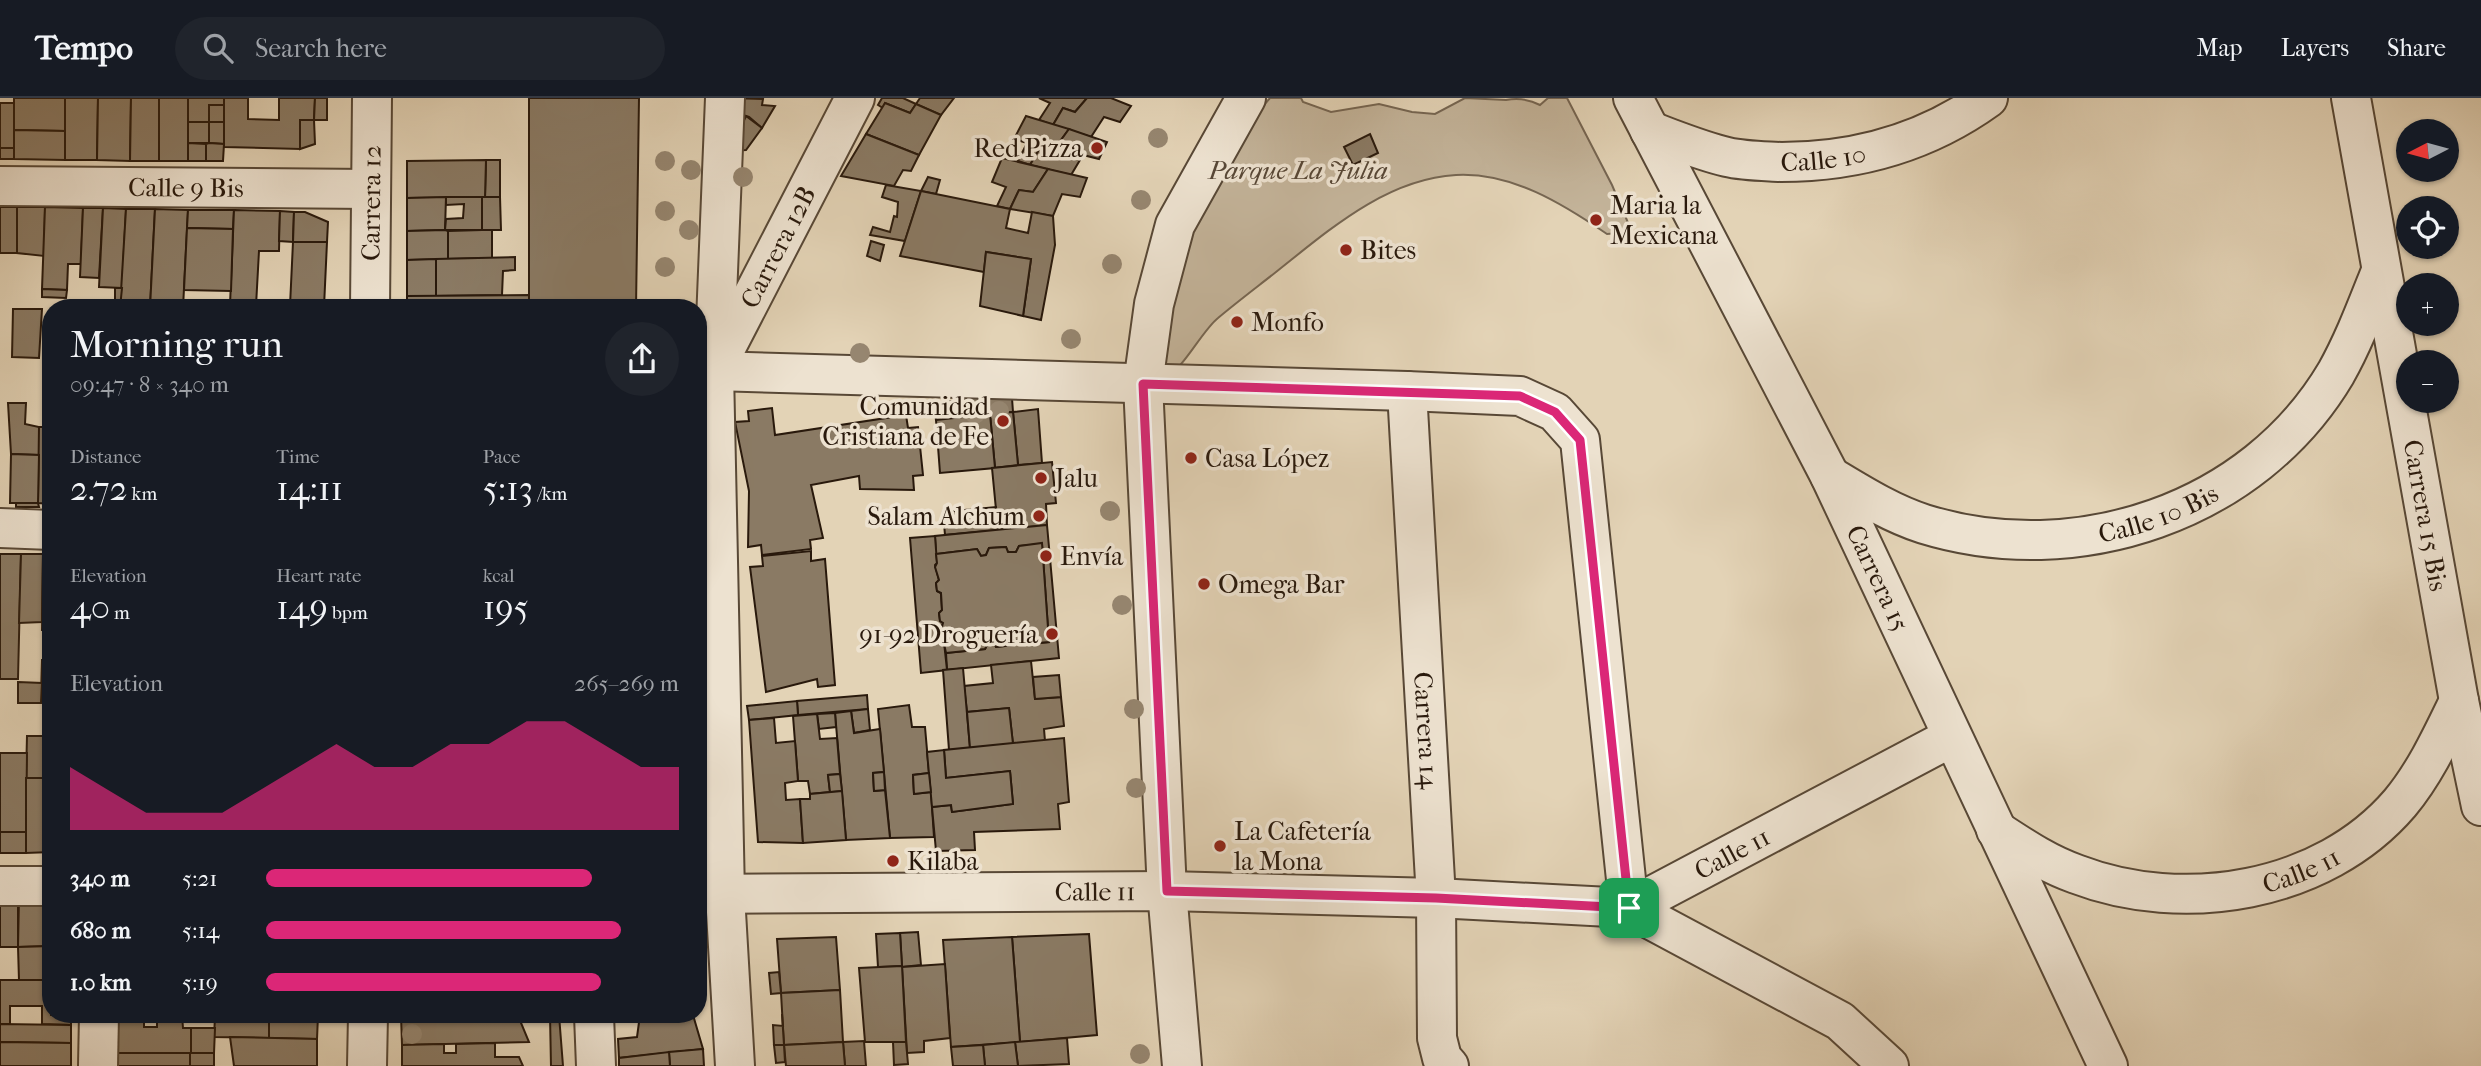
<!DOCTYPE html>
<meta charset="utf-8">
<style>
:root{--surface:#171b24;--page:#20242c;--text:#f1f3f6;--muted:#9ea1a6;--line:#363941;--accent:#db2777}
body{margin:0;font-family:"IM FELL French Canon",serif;background:var(--page);color:var(--text);height:100vh;display:flex;flex-direction:column;font-size:26px;white-space:nowrap}
*{box-sizing:border-box;margin:0}
p{font-size:23px;color:var(--muted)}
.icon{flex:none;width:38px;height:38px;fill:none;stroke:currentColor;stroke-width:2;stroke-linecap:round;stroke-linejoin:round}
.map{position:relative;flex:1;overflow:hidden}
.panel{position:absolute;left:42px;top:201px;width:665px;height:724px;display:flex;flex-direction:column;background:var(--surface);border-radius:28px;box-shadow:0 2px 5px #0004}
.panel>*{flex:none}
.needle{width:46px;rotate:264deg}
.fabs{position:absolute;left:2396px;top:21px;display:grid;gap:14px}
.fabs a{display:grid;place-items:center;width:63px;height:63px;border-radius:50%;background:var(--surface);box-shadow:0 2px 5px #0004;font-size:35px}
.pin{position:absolute;display:grid;place-items:center;width:60px;height:60px;color:#fff;margin:-30px;border-radius:14px;box-shadow:0 4px 10px #0006}
.round{display:grid;place-items:center;flex:none;width:74px;height:74px;border-radius:37px;background:var(--page)}
.headline{display:flex;align-items:center;justify-content:space-between;height:119px;padding:0 28px}
h1{font-size:38px;font-weight:600;line-height:52px}
.metrics{display:grid;grid-template-columns:repeat(3,1fr);gap:10px;height:119px;padding:7px 28px}
.metrics div{display:grid;align-content:center}
.metrics b{font-size:35px;font-weight:600}
.metrics small{font-size:19px;font-weight:400}
.metrics p{font-size:19px}
.chart{height:196px;padding:14px 28px}
.chart p{display:flex;justify-content:space-between}
.chart svg{width:100%;height:126px;margin-top:7px;fill:var(--accent);opacity:.7}
ul{padding:0 28px;list-style:none;font-size:23px}
li{display:grid;grid-template-columns:112px 84px 1fr;align-items:center;height:52px}
li i{height:18px;border-radius:9px;background:var(--accent)}
header{display:flex;align-items:center;gap:42px;box-sizing:border-box;height:98px;padding:0 35px;background:var(--surface);border-bottom:2px solid var(--line)}
header strong{font-size:33px}
nav{display:flex;gap:38px;margin-inline-start:auto;font-size:24px}
.search{width:490px;height:63px;background:var(--page);display:flex;align-items:center;gap:18px;box-sizing:border-box;padding:0 24px;border-radius:38px;color:var(--muted);font-size:26px}
.map>svg:first-child{display:block}
.green{fill:#c3b399;stroke:#766652;stroke-width:2}
.building{fill:#8a7a64;stroke:#29190c;stroke-width:2}
.lines{fill:none;stroke-linecap:round;stroke-linejoin:round}
.minor-casing{stroke:#584836;stroke-width:42}
.minor{stroke:#ede2d0;stroke-width:38}
.tree{fill:#968670}
.route-casing{stroke:#fff;stroke-width:14}
.route{stroke:#db2777;stroke-width:9}
.poi-dot{fill:#8f2418;stroke:#ede2d0;stroke-width:2.5}
.labels{text-anchor:middle;dominant-baseline:central;stroke-width:7;stroke-linejoin:round;paint-order:stroke}
.poi-label{font-size:26px;fill:#29190c;stroke:#ede2d0;text-anchor:start}
.street-label{font-size:26px;fill:#29190c;stroke:#ede2d0}
.park-label{font-size:26px;font-style:italic;fill:#574736;stroke:#ede2d0}
</style>
<header>
<strong>Tempo</strong>
<div class="search"><svg class="icon" aria-label="search" viewBox="0 0 24 24"><circle cx="10" cy="10" r="6"/><path d="M15 15l6 6"/></svg>Search here</div>
<nav><a>Map</a><a>Layers</a><a>Share</a></nav>
</header>
<div class="map">
<svg width="2481" height="968" viewBox="0 0 2481 968">
<rect width="100%" height="100%" fill="#e3d3b6"/>
<filter id="stains"><feTurbulence type="fractalNoise" baseFrequency=".00286" numOctaves="4"/><feColorMatrix values="0 0 0 0 .2 0 0 0 0 .09 0 0 0 0 .02 0 0 0 .5 -.17"/></filter>
<radialGradient id="worn" r=".72"><stop offset=".6" stop-color="#630" stop-opacity="0"/><stop offset="1" stop-color="#630" stop-opacity=".3"/></radialGradient>
<!-- green -->
<path class="green" d="M1270 0H1301L1303 4 1331 14 1379 6 1412 14 1435 16 1465 0 1506 2C1518 0 1529 1 1540 7L1548 0H1567L1612 87 1632 134 1607 136C1563 106 1512 74 1456 77 1386 81 1329 132 1276 174 1257 189 1237 204 1218 220 1204 231 1185 266 1174 273 1170 274 1167 274 1163 275L1176 161 1257 15Z"/>
<!-- building -->
<g class="building">
<polygon points="14,0 65,0 65,33 14,32"/>
<polygon points="65,0 98,0 97,62 65,62"/>
<polygon points="98,0 131,0 130,63 97,62"/>
<polygon points="131,0 159,0 159,63 130,63"/>
<rect x="159" y="0" width="29" height="63"/>
<polygon points="188,0 224,0 224,7 209,7 209,24 188,24"/>
<polygon points="224,0 248,0 248,21 279,22 279,0 315,0 314,22 300,22 300,51 224,49"/>
<polygon points="315,0 327,0 327,22 314,22"/>
<polygon points="529,0 639,0 636,210 529,210"/>
<polygon points="732,0 763,1 762,7 775,8 762,30 749,19 746,18 743,24"/>
<polygon points="882,0 903,0 916,6 910,15 885,5 883,10 878,7"/>
<polygon points="920,0 954,0 941,17 916,6"/>
<polygon points="1039,0 1087,0 1075,14 1063,10 1053,27 1039,22 1050,5"/>
<polygon points="1087,0 1111,0 1131,8 1120,24 1104,19 1091,39 1053,27 1063,10 1075,14"/>
<rect x="0" y="5" width="14" height="45"/>
<polygon points="885,5 910,15 916,6 941,17 919,57 866,36"/>
<rect x="209" y="7" width="15" height="17"/>
<polygon points="746,18 762,30 746,52 730,53"/>
<polygon points="1026,18 1069,31 1053,53 1040,50 1030,67 1018,63 1027,45 1014,41"/>
<polygon points="300,22 314,22 315,46 300,51"/>
<rect x="188" y="24" width="21" height="21"/>
<polygon points="209,24 224,24 224,46 209,45"/>
<polygon points="1069,31 1107,44 1099,61 1083,57 1071,77 1030,67 1040,50 1053,53"/>
<polygon points="14,32 65,33 65,62 14,61"/>
<polygon points="866,36 919,57 911,73 903,72 894,88 841,78"/>
<polygon points="1370,36 1378,55 1353,67 1344,49"/>
<polygon points="188,45 206,46 206,63 188,63"/>
<polygon points="209,45 224,46 223,63 206,63 206,46"/>
<rect x="0" y="50" width="14" height="11"/>
<polygon points="1002,60 1048,71 1033,94 1019,92 1010,111 997,108 1006,89 992,84"/>
<polygon points="486,62 500,62 500,99 485,99"/>
<polygon points="486,62 485,99 407,100 407,63"/>
<polygon points="1048,71 1087,80 1080,99 1062,96 1053,118 1010,111 1019,92 1033,94"/>
<polygon points="928,79 940,82 936,96 921,93"/>
<polygon points="886,87 921,93 905,143 870,137 873,129 890,134 894,118 897,119 898,104 882,99"/>
<polygon points="921,93 1010,111 1006,130 1028,135 1032,114 1053,118 1055,147 1041,222 1023,218 1031,161 986,154 984,174 900,158"/>
<polygon points="446,99 445,132 407,133 407,100"/>
<polygon points="446,99 482,99 482,132 445,132 446,121 463,120 464,106 446,107"/>
<polygon points="482,99 500,99 501,132 482,132"/>
<rect x="0" y="109" width="17" height="46"/>
<polygon points="17,109 45,109 44,158 17,155"/>
<polygon points="45,109 83,110 81,166 68,166 67,192 42,191"/>
<polygon points="83,110 103,110 99,180 80,179"/>
<polygon points="103,110 126,111 122,190 99,189"/>
<polygon points="126,111 155,111 150,210 120,210"/>
<polygon points="155,111 188,112 183,210 150,210"/>
<polygon points="188,112 234,112 233,131 187,130"/>
<polygon points="234,112 280,113 279,153 259,153 256,208 230,207"/>
<polygon points="280,113 294,114 293,144 279,143"/>
<polygon points="294,114 305,114 328,124 327,144 293,144"/>
<polygon points="187,130 233,131 231,193 184,192"/>
<polygon points="445,132 448,133 448,161 407,162 407,133"/>
<polygon points="482,132 492,132 492,160 448,161 448,133"/>
<polygon points="871,143 884,147 880,163 867,158"/>
<polygon points="293,144 327,144 324,209 290,208"/>
<polygon points="986,154 1031,161 1023,218 980,208"/>
<polygon points="515,159 515,172 503,173 502,197 436,198 436,161"/>
<polygon points="436,161 436,198 407,198 407,162"/>
<polygon points="115,190 122,190 120,210 115,210"/>
<polygon points="42,191 67,192 66,200 42,199"/>
<polygon points="529,197 529,210 407,210 407,198"/>
<polygon points="215,207 269,208 269,210 215,210"/>
<polygon points="269,208 277,208 324,209 269,210"/>
<polygon points="13,211 42,211 39,260 12,259"/>
<polygon points="997,296 1012,300 1013,314 936,322 934,306"/>
<polygon points="8,305 26,305 25,326 39,329 39,357 11,356"/>
<polygon points="772,310 775,337 906,317 908,330 918,329 923,377 913,378 914,392 860,391 859,378 811,387 823,440 810,442 811,451 762,457 761,447 748,449 749,393 735,324 749,323 748,313"/>
<polygon points="1038,311 1042,365 1018,367 1013,314"/>
<polygon points="1013,314 1018,367 995,370 990,316"/>
<polygon points="990,316 995,370 940,375 936,322"/>
<polygon points="39,329 51,329 51,406 38,405"/>
<polygon points="11,356 39,357 38,405 10,405"/>
<polygon points="1052,364 1056,405 1046,406 1047,427 998,432 992,370"/>
<polygon points="16,405 38,405 39,409 16,409"/>
<polygon points="996,409 998,432 945,437 943,414"/>
<polygon points="1047,427 1059,560 947,572 946,555 985,551 988,545 994,544 996,549 1014,547 1016,542 1022,542 1027,546 1049,544 1042,446 1019,448 1016,454 1008,454 1006,449 989,450 986,457 981,458 977,451 936,456 935,438"/>
<polygon points="935,438 937,465 935,467 939,482 936,485 937,493 941,495 942,512 939,515 940,523 943,525 941,532 942,542 944,544 947,572 921,575 910,440"/>
<polygon points="1042,445 1049,544 1027,546 1022,542 1016,542 1014,547 996,549 994,544 988,545 985,551 946,555 941,532 943,525 940,523 939,515 942,512 941,495 937,493 936,485 939,482 935,469 937,465 936,456 977,451 981,458 986,457 989,450 1006,449 1008,454 1016,454 1019,448"/>
<polygon points="811,453 811,463 825,461 835,587 818,589 817,581 766,594 750,469 763,468 762,458"/>
<polygon points="0,456 21,456 18,581 0,581"/>
<polygon points="21,456 43,456 42,524 19,525"/>
<polygon points="43,456 51,456 51,532 42,532"/>
<polygon points="42,562 51,562 51,598 41,598"/>
<polygon points="1031,563 1035,601 1061,599 1064,628 1044,631 1045,643 1013,646 1009,610 967,614 964,588 993,585 991,567"/>
<polygon points="963,570 970,650 949,652 943,572"/>
<polygon points="1059,577 1061,599 1035,601 1033,579"/>
<polygon points="18,584 42,585 41,605 18,605"/>
<polygon points="867,597 868,611 798,617 797,603"/>
<polygon points="797,603 798,617 749,622 747,608"/>
<polygon points="909,607 912,629 925,629 929,675 913,677 914,696 931,694 934,739 890,740 878,611"/>
<polygon points="1009,610 1013,646 970,650 967,614"/>
<polygon points="868,611 870,632 854,635 851,613"/>
<polygon points="851,613 854,635 880,631 884,674 873,675 874,693 885,692 890,740 846,742 835,615"/>
<polygon points="835,615 836,629 819,631 817,616"/>
<polygon points="817,616 820,641 837,640 840,676 828,677 830,694 810,696 808,683 798,683 793,618"/>
<polygon points="774,620 776,645 795,643 798,683 785,685 786,702 800,701 803,745 758,744 749,622"/>
<polygon points="27,638 51,638 51,680 26,680"/>
<polygon points="1064,640 1069,704 1058,706 1060,731 974,734 975,752 936,753 932,709 951,707 952,714 1013,706 1010,673 946,680 944,652"/>
<polygon points="944,652 946,680 1010,673 1013,706 952,714 951,707 932,709 927,654"/>
<polygon points="0,655 27,655 26,734 0,734"/>
<polygon points="884,674 885,692 874,693 873,675"/>
<polygon points="929,675 931,694 914,696 913,677"/>
<polygon points="840,676 842,693 830,694 828,677"/>
<polygon points="26,680 51,680 51,754 26,755"/>
<polygon points="842,693 846,742 803,745 800,701 810,701 810,696"/>
<rect x="0" y="734" width="26" height="21"/>
<polygon points="19,799 51,800 51,848 18,849"/>
<rect x="0" y="804" width="18" height="45"/>
<polygon points="918,834 921,867 902,869 900,835"/>
<polygon points="900,835 902,868 878,869 876,836"/>
<polygon points="1089,836 1097,937 1020,944 1012,839"/>
<polygon points="836,839 840,892 781,895 777,841"/>
<polygon points="1012,839 1020,944 951,949 943,842"/>
<polygon points="51,848 51,882 19,882 18,849"/>
<polygon points="945,866 950,940 924,943 924,954 907,955 902,869"/>
<polygon points="902,868 906,944 865,944 859,870"/>
<polygon points="779,874 781,895 771,896 769,875"/>
<polygon points="0,882 51,882 51,917 71,917 71,927 42,926 42,908 10,908 10,926 0,926"/>
<polygon points="840,892 843,944 784,947 781,895"/>
<polygon points="782,916 784,947 774,947 773,927 783,928"/>
<polygon points="113,917 144,917 144,929 157,929 157,917 182,917 183,930 191,930 191,956 113,955"/>
<polygon points="223,917 269,917 269,940 214,939 215,919 223,920"/>
<polygon points="269,917 318,917 317,941 269,940"/>
<polygon points="401,917 494,917 494,920 519,920 529,944 402,947"/>
<polygon points="550,917 559,917 563,968 551,968"/>
<polygon points="640,917 693,917 703,951 619,960 618,941 637,939"/>
<polygon points="0,926 71,927 71,945 0,944"/>
<polygon points="191,930 215,930 214,955 191,956"/>
<polygon points="230,939 317,941 317,968 234,968"/>
<polygon points="1067,940 1069,966 1018,968 1015,944"/>
<polygon points="864,943 866,968 845,968 843,944"/>
<polygon points="0,944 71,945 71,968 0,968"/>
<polygon points="843,944 845,968 786,968 784,947"/>
<polygon points="893,944 906,944 908,966 894,967"/>
<polygon points="1015,944 1018,968 985,968 983,947"/>
<polygon points="495,945 495,959 519,959 523,968 402,968 402,947 444,946 444,955 456,955 456,946"/>
<polygon points="774,947 784,947 785,964 776,965"/>
<polygon points="983,947 985,968 953,968 951,949"/>
<polygon points="703,951 704,968 670,968 669,954"/>
<polygon points="669,954 670,968 619,968 619,960"/>
<rect x="113" y="955" width="77" height="13"/>
<rect x="190" y="955" width="24" height="13"/>
</g>
<g class="lines">
<defs>
<g id="minor">
<polyline points="725,0 714,273 725,797 735,968"/>
<path id="s1" d="M1633 0 1830 378 2108 968"/>
<path id="s2" d="M2351 0 2459 603 2481 708"/>
<path id="s3" d="M1650 33C1675 42 1701 53 1727 59 1744 63 1763 63 1781 64 1856 64 1927 44 1988 0"/>
<path id="s4" d="M0 88 371 91"/>
<path id="s5" d="M370 210 372 0"/>
<path id="s6" d="M720 261 855 0"/>
<polyline points="714,273 1407,293 1520,298 1555,314 1580,342 1629,810"/>
<path id="s7" d="M1407 293 1436 800 1437 940 1442 960 1449 968"/>
<path id="s8" d="M1830 378C1860 396 1890 415 1924 426 2076 473 2253 415 2336 275 2354 243 2367 208 2381 173"/>
<polyline points="0,430 51,432"/>
<path id="s9" d="M1996 732C2022 749 2047 766 2076 776 2183 817 2323 795 2400 705 2425 675 2442 638 2459 603"/>
<polyline points="0,788 51,788"/>
<path id="s10" d="M698 796 1167 793 1436 800 1629 810 1952 639"/>
<polyline points="1629,810 1840,923 1889,968"/>
<polyline points="594,917 596,968"/>
<polyline points="98,968 99,917"/>
<polyline points="367,968 368,917"/>
<polyline points="1182,968 1167,793 1143,286 1154,206 1175,127 1246,0"/>
</g>
</defs>
<!-- minor casing -->
<use href="#minor" class="minor-casing"/>
<!-- minor -->
<use href="#minor" class="minor"/>
</g>
<!-- trees -->
<g class="tree">
<circle cx="1158" cy="40" r="10"/>
<circle cx="665" cy="63" r="10"/>
<circle cx="691" cy="72" r="10"/>
<circle cx="743" cy="79" r="10"/>
<circle cx="1141" cy="102" r="10"/>
<circle cx="665" cy="113" r="10"/>
<circle cx="689" cy="132" r="10"/>
<circle cx="1112" cy="166" r="10"/>
<circle cx="665" cy="169" r="10"/>
<circle cx="1071" cy="241" r="10"/>
<circle cx="860" cy="255" r="10"/>
<circle cx="999" cy="313" r="10"/>
<circle cx="975" cy="316" r="10"/>
<circle cx="1110" cy="413" r="10"/>
<circle cx="1122" cy="507" r="10"/>
<circle cx="1134" cy="611" r="10"/>
<circle cx="1136" cy="690" r="10"/>
<circle cx="412" cy="936" r="10"/>
<circle cx="1140" cy="956" r="10"/>
</g>
<g class="lines">
<defs>
<polygon id="route" points="1143,286 1520,298 1555,314 1580,342 1629,810 1436,800 1167,793"/>
</defs>
<!-- route casing -->
<use href="#route" class="route-casing"/>
<!-- route -->
<use href="#route" class="route"/>
</g>
<!-- markers -->
<g class="poi-dot">
<circle cx="1097" cy="50" r="7"/>
<circle cx="1596" cy="122" r="7"/>
<circle cx="1346" cy="152" r="7"/>
<circle cx="1237" cy="224" r="7"/>
<circle cx="1003" cy="323" r="7"/>
<circle cx="1191" cy="360" r="7"/>
<circle cx="1041" cy="380" r="7"/>
<circle cx="1039" cy="418" r="7"/>
<circle cx="1046" cy="458" r="7"/>
<circle cx="1204" cy="486" r="7"/>
<circle cx="1052" cy="536" r="7"/>
<circle cx="1220" cy="748" r="7"/>
<circle cx="893" cy="763" r="7"/>
</g>
<g class="labels">
<!-- poi labels -->
<g class="poi-label">
<text x="1083" y="50" text-anchor="end">Red Pizza</text>
<text x="1610" y="107">Maria la<tspan x="1610" dy="30">Mexicana</tspan></text>
<text x="1360" y="152">Bites</text>
<text x="1251" y="224">Monfo</text>
<text x="989" y="308" text-anchor="end">Comunidad<tspan x="989" dy="30">Cristiana de Fe</tspan></text>
<text x="1205" y="360">Casa López</text>
<text x="1055" y="380">Jalu</text>
<text x="1025" y="418" text-anchor="end">Salam Alchum</text>
<text x="1060" y="458">Envía</text>
<text x="1218" y="486">Omega Bar</text>
<text x="1038" y="536" text-anchor="end">91-92 Droguería</text>
<text x="1234" y="733">La Cafetería<tspan x="1234" dy="30">la Mona</tspan></text>
<text x="907" y="763">Kilaba</text>
</g>
<!-- street labels -->
<g class="street-label">
<text stroke="none"><textPath href="#s3" startOffset="178">Calle 10</textPath></text>
<text stroke="none"><textPath href="#s4" startOffset="186">Calle 9 Bis</textPath></text>
<text stroke="none"><textPath href="#s5" startOffset="105">Carrera 12</textPath></text>
<text stroke="none"><textPath href="#s6" startOffset="126">Carrera 12B</textPath></text>
<text stroke="none"><textPath href="#s8" startOffset="345">Calle 10 Bis</textPath></text>
<text stroke="none"><textPath href="#s2" startOffset="424">Carrera 15 Bis</textPath></text>
<text stroke="none"><textPath href="#s1" startOffset="539">Carrera 15</textPath></text>
<text stroke="none"><textPath href="#s7" startOffset="340">Carrera 14</textPath></text>
<text stroke="none"><textPath href="#s10" startOffset="1048">Calle 11</textPath></text>
<text stroke="none"><textPath href="#s9" startOffset="322">Calle 11</textPath></text>
<text stroke="none"><textPath href="#s10" startOffset="397">Calle 11</textPath></text>
</g>
<!-- park labels -->
<g class="park-label">
<text x="1298" y="72">Parque La Julia</text>
</g>
</g>
<rect width="100%" height="100%" filter="url(#stains)"/>
<rect width="100%" height="100%" fill="url(#worn)"/>
</svg>
<div class="fabs">
<a><svg class="needle" viewBox="-14 -14 28 28"><path d="M0-13l5 13h-10z" fill="#e53935"/><path d="M0 13l5-13h-10z" fill="#9ea1a6"/></svg></a>
<a><svg class="icon" aria-label="locate" viewBox="0 0 24 24"><circle cx="12" cy="12" r="6"/><path d="M12 2v4M12 18v4M2 12h4M18 12h4"/></svg></a>
<a>+</a>
<a>−</a>
</div>
<div class="pin" style="left:1629px;top:810px;background:#1e9e55"><svg class="icon" aria-label="arrive" viewBox="0 0 24 24"><path d="M6 21V4h12l-3 4 3 4H6"/></svg></div>
<section class="panel">
<div class="headline"><div><h1>Morning run</h1><p>09:47 · 8 × 340 m</p></div><a class="round"><svg class="icon" aria-label="share" viewBox="0 0 24 24"><path d="M12 15V3M7 8l5-5 5 5M5 13v7h14v-7"/></svg></a></div>
<div class="metrics">
<div><p>Distance</p><b>2.72<small> km</small></b></div>
<div><p>Time</p><b>14:11</b></div>
<div><p>Pace</p><b>5:13<small> /km</small></b></div>
</div>
<div class="metrics">
<div><p>Elevation</p><b>40<small> m</small></b></div>
<div><p>Heart rate</p><b>149<small> bpm</small></b></div>
<div><p>kcal</p><b>195</b></div>
</div>
<div class="chart"><p><span>Elevation</span>265–269 m</p>
<svg viewBox="0 0 160 44" preserveAspectRatio="none"><path d="M0 44V22L10 30L20 38L30 38L40 38L50 30L60 22L70 14L80 22L90 22L100 14L110 14L120 6L130 6L140 14L150 22L160 22V44z"/></svg>
</div>
<ul>
<li><b>340 m</b>5:21<i style="width:79%"></i></li>
<li><b>680 m</b>5:14<i style="width:86%"></i></li>
<li><b>1.0 km</b>5:19<i style="width:81%"></i></li>
</ul>
</section>
</div>
